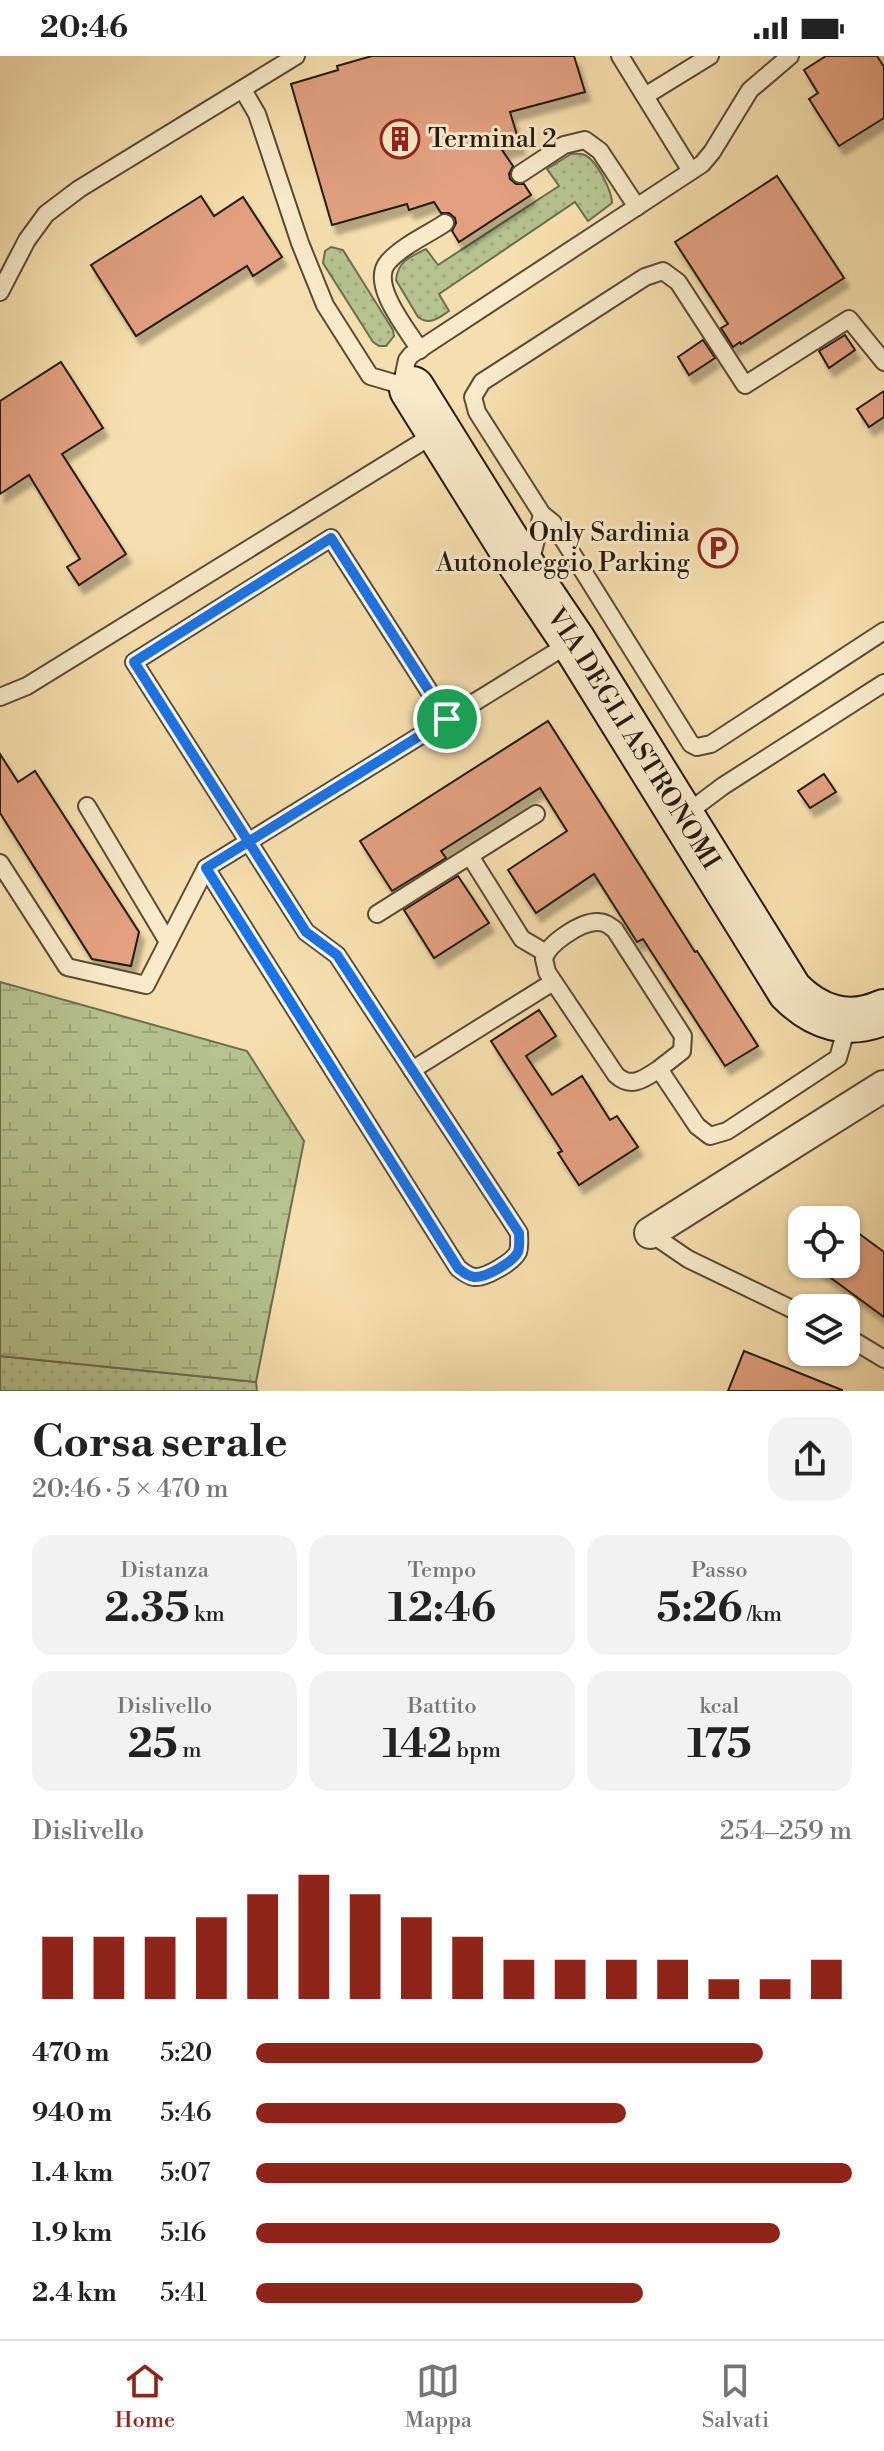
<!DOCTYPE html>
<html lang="it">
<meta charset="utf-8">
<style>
:root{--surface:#fff;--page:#f2f2f2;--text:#222;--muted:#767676;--line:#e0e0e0;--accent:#8f2418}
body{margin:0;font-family:"Libre Bodoni",serif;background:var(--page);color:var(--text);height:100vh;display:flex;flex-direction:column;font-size:30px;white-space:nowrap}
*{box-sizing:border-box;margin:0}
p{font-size:26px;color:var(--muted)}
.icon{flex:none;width:44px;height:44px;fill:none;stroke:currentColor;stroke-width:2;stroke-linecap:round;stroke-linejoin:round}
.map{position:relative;height:1335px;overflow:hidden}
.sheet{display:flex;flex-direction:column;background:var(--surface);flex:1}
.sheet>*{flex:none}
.tools{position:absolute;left:788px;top:1150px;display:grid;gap:16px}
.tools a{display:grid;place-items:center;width:72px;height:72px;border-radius:16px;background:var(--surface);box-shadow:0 2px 6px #0004;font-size:40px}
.pin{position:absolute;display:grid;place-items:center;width:68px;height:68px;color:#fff;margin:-34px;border:4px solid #fff;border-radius:50%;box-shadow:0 2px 8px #0007}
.round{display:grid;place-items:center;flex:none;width:84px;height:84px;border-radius:24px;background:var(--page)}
.overview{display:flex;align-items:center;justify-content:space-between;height:136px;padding:0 32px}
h1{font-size:44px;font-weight:700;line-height:60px}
.stats{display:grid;grid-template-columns:repeat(3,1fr);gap:12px;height:136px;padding:8px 32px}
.stats div{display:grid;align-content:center;border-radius:20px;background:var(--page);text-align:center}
.stats b{font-size:40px;font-weight:700}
.stats small{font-size:22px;font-weight:400}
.stats p{font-size:22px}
.chart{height:224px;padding:16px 32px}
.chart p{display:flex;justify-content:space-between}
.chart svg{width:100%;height:144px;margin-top:8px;stroke:var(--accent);stroke-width:6}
ul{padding:0 32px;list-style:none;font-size:26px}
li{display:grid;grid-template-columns:128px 96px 1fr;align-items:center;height:60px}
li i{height:20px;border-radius:10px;background:var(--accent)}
.status{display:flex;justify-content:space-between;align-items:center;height:56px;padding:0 40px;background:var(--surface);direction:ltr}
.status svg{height:22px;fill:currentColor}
.menu{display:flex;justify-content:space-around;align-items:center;height:112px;border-top:2px solid var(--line);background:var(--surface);font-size:22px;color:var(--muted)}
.menu a{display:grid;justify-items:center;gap:4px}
.menu .current{color:var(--accent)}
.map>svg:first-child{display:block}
.grass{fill:url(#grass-dots);stroke:#6c6e50;stroke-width:2}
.wetland{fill:url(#wetland-marsh);stroke:#6c6e50;stroke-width:2}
.building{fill:#e2a080;stroke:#231a11;stroke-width:2;filter:url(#shadow)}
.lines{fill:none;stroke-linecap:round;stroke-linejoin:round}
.lane-casing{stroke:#584b38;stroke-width:20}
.street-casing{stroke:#584b38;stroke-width:34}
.secondary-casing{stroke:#231a11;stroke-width:48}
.lane{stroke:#f9eaca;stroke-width:16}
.street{stroke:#f9eaca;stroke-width:30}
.secondary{stroke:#f9eaca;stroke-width:44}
.route-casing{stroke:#fff;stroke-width:16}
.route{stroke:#1a73e8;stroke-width:10}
.labels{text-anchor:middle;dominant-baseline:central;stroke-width:6;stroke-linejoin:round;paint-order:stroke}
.poi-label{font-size:26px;fill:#231a11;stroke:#f9eaca;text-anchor:start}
.street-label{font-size:26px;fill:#231a11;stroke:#f9eaca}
</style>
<div class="status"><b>20:46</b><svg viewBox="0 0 49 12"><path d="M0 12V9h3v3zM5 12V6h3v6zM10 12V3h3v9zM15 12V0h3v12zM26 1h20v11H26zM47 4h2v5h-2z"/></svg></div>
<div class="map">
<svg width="884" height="1335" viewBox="0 0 884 1335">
<defs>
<pattern id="grass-dots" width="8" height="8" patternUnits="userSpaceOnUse" patternTransform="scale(2)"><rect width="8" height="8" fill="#b6c38f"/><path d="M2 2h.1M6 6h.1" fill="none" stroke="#9ca77a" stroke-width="1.8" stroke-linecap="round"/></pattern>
<pattern id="wetland-marsh" width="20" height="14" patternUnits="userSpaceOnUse" patternTransform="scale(2)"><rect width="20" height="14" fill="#b6c38f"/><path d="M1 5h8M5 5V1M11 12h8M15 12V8" fill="none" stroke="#9ca77a"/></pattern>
<filter id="shadow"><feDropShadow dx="5" dy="9" stdDeviation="2" flood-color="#0004"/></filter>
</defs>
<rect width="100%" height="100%" fill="#f6dfae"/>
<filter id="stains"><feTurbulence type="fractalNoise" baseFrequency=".0025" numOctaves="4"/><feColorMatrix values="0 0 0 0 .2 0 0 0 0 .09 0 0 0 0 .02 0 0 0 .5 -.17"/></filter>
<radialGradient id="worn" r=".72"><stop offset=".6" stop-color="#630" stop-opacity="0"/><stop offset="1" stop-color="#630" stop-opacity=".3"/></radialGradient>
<!-- grass -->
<g class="grass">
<path d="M571 98C576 98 580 97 585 99 597 105 612 135 612 147L588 165 575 146 439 238 449 255C438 262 430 270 418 261L396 224C398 205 410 201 426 193L438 209 559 130 547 113Z"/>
<polygon points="331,191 343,194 393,274 394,280 386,290 379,290 373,286 323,207 325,195"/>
<polygon points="0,1300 256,1326 257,1335 0,1335"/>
</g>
<!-- wetland -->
<polygon class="wetland" points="0,926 247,995 304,1085 256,1326 0,1300"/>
<!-- building -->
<g class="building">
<polygon points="372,0 574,0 585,36 510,56 520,89 502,94 513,110 509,118 510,123 516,128 524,128 531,139 459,186 452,175 456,167 455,162 449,157 441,157 434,146 409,154 407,148 332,169 291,28 338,14 337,10"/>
<polygon points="826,0 877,0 884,11 884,62 839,90 809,43 818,37 804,14"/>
<polygon points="777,120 844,222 741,288 740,286 733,291 721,272 728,268 675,186"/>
<polygon points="201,140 214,160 243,141 282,201 253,220 247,210 136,280 91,209"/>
<polygon points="845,279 855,294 829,312 819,295"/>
<polygon points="703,284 715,302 689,319 678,301"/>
<polygon points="61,306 103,372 62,398 126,498 79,529 67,511 80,503 29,419 0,438 0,345"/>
<polygon points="884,335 884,361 869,371 857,353"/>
<polygon points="548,665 695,896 697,895 758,990 725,1010 643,883 637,886 594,818 536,857 508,814 567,775 540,732 441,795 446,802 392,835 360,785"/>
<polygon points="0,698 18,726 35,715 139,876 131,910 92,903 0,757"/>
<polygon points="824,718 836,736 810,752 798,735"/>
<polygon points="458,820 489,867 434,902 404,854"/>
<polygon points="539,954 556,980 526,1000 552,1039 582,1020 610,1064 617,1060 638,1091 579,1129 558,1097 562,1095 491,985"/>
<polygon points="846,1168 884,1196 884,1261 812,1208 846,1208"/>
<polygon points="744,1295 842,1334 842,1335 728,1335"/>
</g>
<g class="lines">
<defs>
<g id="lane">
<polyline points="620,0 691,115"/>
<polyline points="243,34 257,58 300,187 325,249 370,320 411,332"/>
<polyline points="645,40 710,0"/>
<polyline points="520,118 564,89 585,84 600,95 637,151"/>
<polyline points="0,236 27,184 46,158 79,133 296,0"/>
<path d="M420 294C407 273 369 228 388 206 402 190 427 179 445 167"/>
<polyline points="884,306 849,263 745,329 678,226 663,215 645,221 482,326 473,341 477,356 542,458 553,467 691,688 697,691 711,688 884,575"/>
<polyline points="411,331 404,318 407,304 411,299 702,108 712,96 750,34 790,0"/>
<polyline points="525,504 533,496 542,458"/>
<polyline points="0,641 27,630 438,376"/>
<polyline points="683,760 723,730 884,627"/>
<polyline points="470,800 522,883 546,897"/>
<polyline points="0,807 67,911 146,929 168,886 87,750"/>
<path d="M206 812 458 1212C463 1216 468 1220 474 1221 486 1222 513 1206 518 1196 520 1190 519 1183 519 1177L337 899 306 876 134 606 331 482 447 663"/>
<polyline points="377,858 536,758"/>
<polyline points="168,886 206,812 572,586"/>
<path d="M659 1013 682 995 683 980 615 874C609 869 605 866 597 866 581 866 548 887 544 903L547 916 616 1019C631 1033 644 1023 659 1013L697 1070 710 1080 727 1075 838 1002 848 967"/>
<polyline points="412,1014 553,926"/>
<polyline points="650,1177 688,1203 802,1258"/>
<polyline points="846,1280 884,1303"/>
</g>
<polyline id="street" points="650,1177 884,1030"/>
<g id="secondary">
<path id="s1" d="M412 333 521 508 573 585 790 935C817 962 848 972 884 956"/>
</g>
</defs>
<!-- lane casing -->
<use href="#lane" class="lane-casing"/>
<!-- street casing -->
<use href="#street" class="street-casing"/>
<!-- secondary casing -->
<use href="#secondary" class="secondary-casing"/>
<!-- lane -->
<use href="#lane" class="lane"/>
<!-- street -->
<use href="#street" class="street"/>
<!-- secondary -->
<use href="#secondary" class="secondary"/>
</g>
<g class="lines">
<defs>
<path id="route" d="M447 663 206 812 458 1212C463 1216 467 1220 474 1221 486 1222 513 1206 518 1196 520 1190 519 1183 519 1177L337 899 306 876 134 606 331 482 447 663"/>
</defs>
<!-- route casing -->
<use href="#route" class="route-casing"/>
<!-- route -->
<use href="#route" class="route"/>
</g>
<!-- icons -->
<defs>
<symbol id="building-ring" viewBox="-11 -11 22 22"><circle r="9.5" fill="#f9eaca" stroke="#8f2418" stroke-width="1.5"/><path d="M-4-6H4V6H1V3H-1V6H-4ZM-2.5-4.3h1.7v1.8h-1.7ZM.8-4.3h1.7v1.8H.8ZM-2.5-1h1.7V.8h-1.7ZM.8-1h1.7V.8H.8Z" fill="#8f2418"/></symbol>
<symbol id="parking-ring" viewBox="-11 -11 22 22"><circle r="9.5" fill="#f9eaca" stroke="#8f2418" stroke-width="1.5"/><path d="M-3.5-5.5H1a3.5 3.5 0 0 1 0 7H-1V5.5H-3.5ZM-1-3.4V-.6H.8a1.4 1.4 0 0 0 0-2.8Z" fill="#8f2418"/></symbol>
</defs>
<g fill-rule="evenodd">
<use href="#building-ring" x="378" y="61" width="44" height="44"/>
<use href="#parking-ring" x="696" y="470" width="44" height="44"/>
</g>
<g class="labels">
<!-- poi labels -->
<g class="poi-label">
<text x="428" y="83">Terminal 2</text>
<text x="690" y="477" text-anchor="end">Only Sardinia<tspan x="690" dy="30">Autonoleggio Parking</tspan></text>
</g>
<!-- street labels -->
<g class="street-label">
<text stroke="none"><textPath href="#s1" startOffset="414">VIA DEGLI ASTRONOMI</textPath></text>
</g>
</g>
<rect width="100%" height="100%" filter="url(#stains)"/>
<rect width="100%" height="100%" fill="url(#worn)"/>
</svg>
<div class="tools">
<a><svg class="icon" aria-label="locate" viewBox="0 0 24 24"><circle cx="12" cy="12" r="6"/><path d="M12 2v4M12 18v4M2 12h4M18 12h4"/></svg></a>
<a><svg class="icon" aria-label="layers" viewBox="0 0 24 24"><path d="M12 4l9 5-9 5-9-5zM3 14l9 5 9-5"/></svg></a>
</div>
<div class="pin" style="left:447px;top:663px;background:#1e9e55"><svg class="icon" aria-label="arrive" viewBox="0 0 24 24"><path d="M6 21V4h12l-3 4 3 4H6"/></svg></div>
</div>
<section class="sheet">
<div class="overview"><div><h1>Corsa serale</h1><p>20:46 · 5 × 470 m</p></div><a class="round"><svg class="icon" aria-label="share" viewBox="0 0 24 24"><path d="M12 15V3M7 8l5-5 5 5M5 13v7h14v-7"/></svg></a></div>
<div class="stats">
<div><p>Distanza</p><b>2.35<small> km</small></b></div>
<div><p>Tempo</p><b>12:46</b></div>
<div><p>Passo</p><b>5:26<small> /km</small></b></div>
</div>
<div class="stats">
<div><p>Dislivello</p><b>25<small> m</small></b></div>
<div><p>Battito</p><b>142<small> bpm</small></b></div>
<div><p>kcal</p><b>175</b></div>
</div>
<div class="chart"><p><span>Dislivello</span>254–259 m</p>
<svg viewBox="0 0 160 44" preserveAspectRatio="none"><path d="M5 44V25M15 44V25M25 44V25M35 44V19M45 44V12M55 44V6M65 44V12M75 44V19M85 44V25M95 44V32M105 44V32M115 44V32M125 44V32M135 44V38M145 44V38M155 44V32"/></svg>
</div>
<ul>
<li><b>470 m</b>5:20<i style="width:85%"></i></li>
<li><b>940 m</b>5:46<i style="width:62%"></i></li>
<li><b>1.4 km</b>5:07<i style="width:100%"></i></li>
<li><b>1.9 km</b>5:16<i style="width:88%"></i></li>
<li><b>2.4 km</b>5:41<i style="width:65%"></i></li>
</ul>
</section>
<nav class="menu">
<a class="current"><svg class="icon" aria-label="home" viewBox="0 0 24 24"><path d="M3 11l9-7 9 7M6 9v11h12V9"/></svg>Home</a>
<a><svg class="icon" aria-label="map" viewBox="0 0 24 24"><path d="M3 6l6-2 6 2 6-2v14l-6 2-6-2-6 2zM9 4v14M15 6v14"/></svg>Mappa</a>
<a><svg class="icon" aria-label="saved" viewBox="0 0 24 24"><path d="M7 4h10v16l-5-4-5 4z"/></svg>Salvati</a>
</nav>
